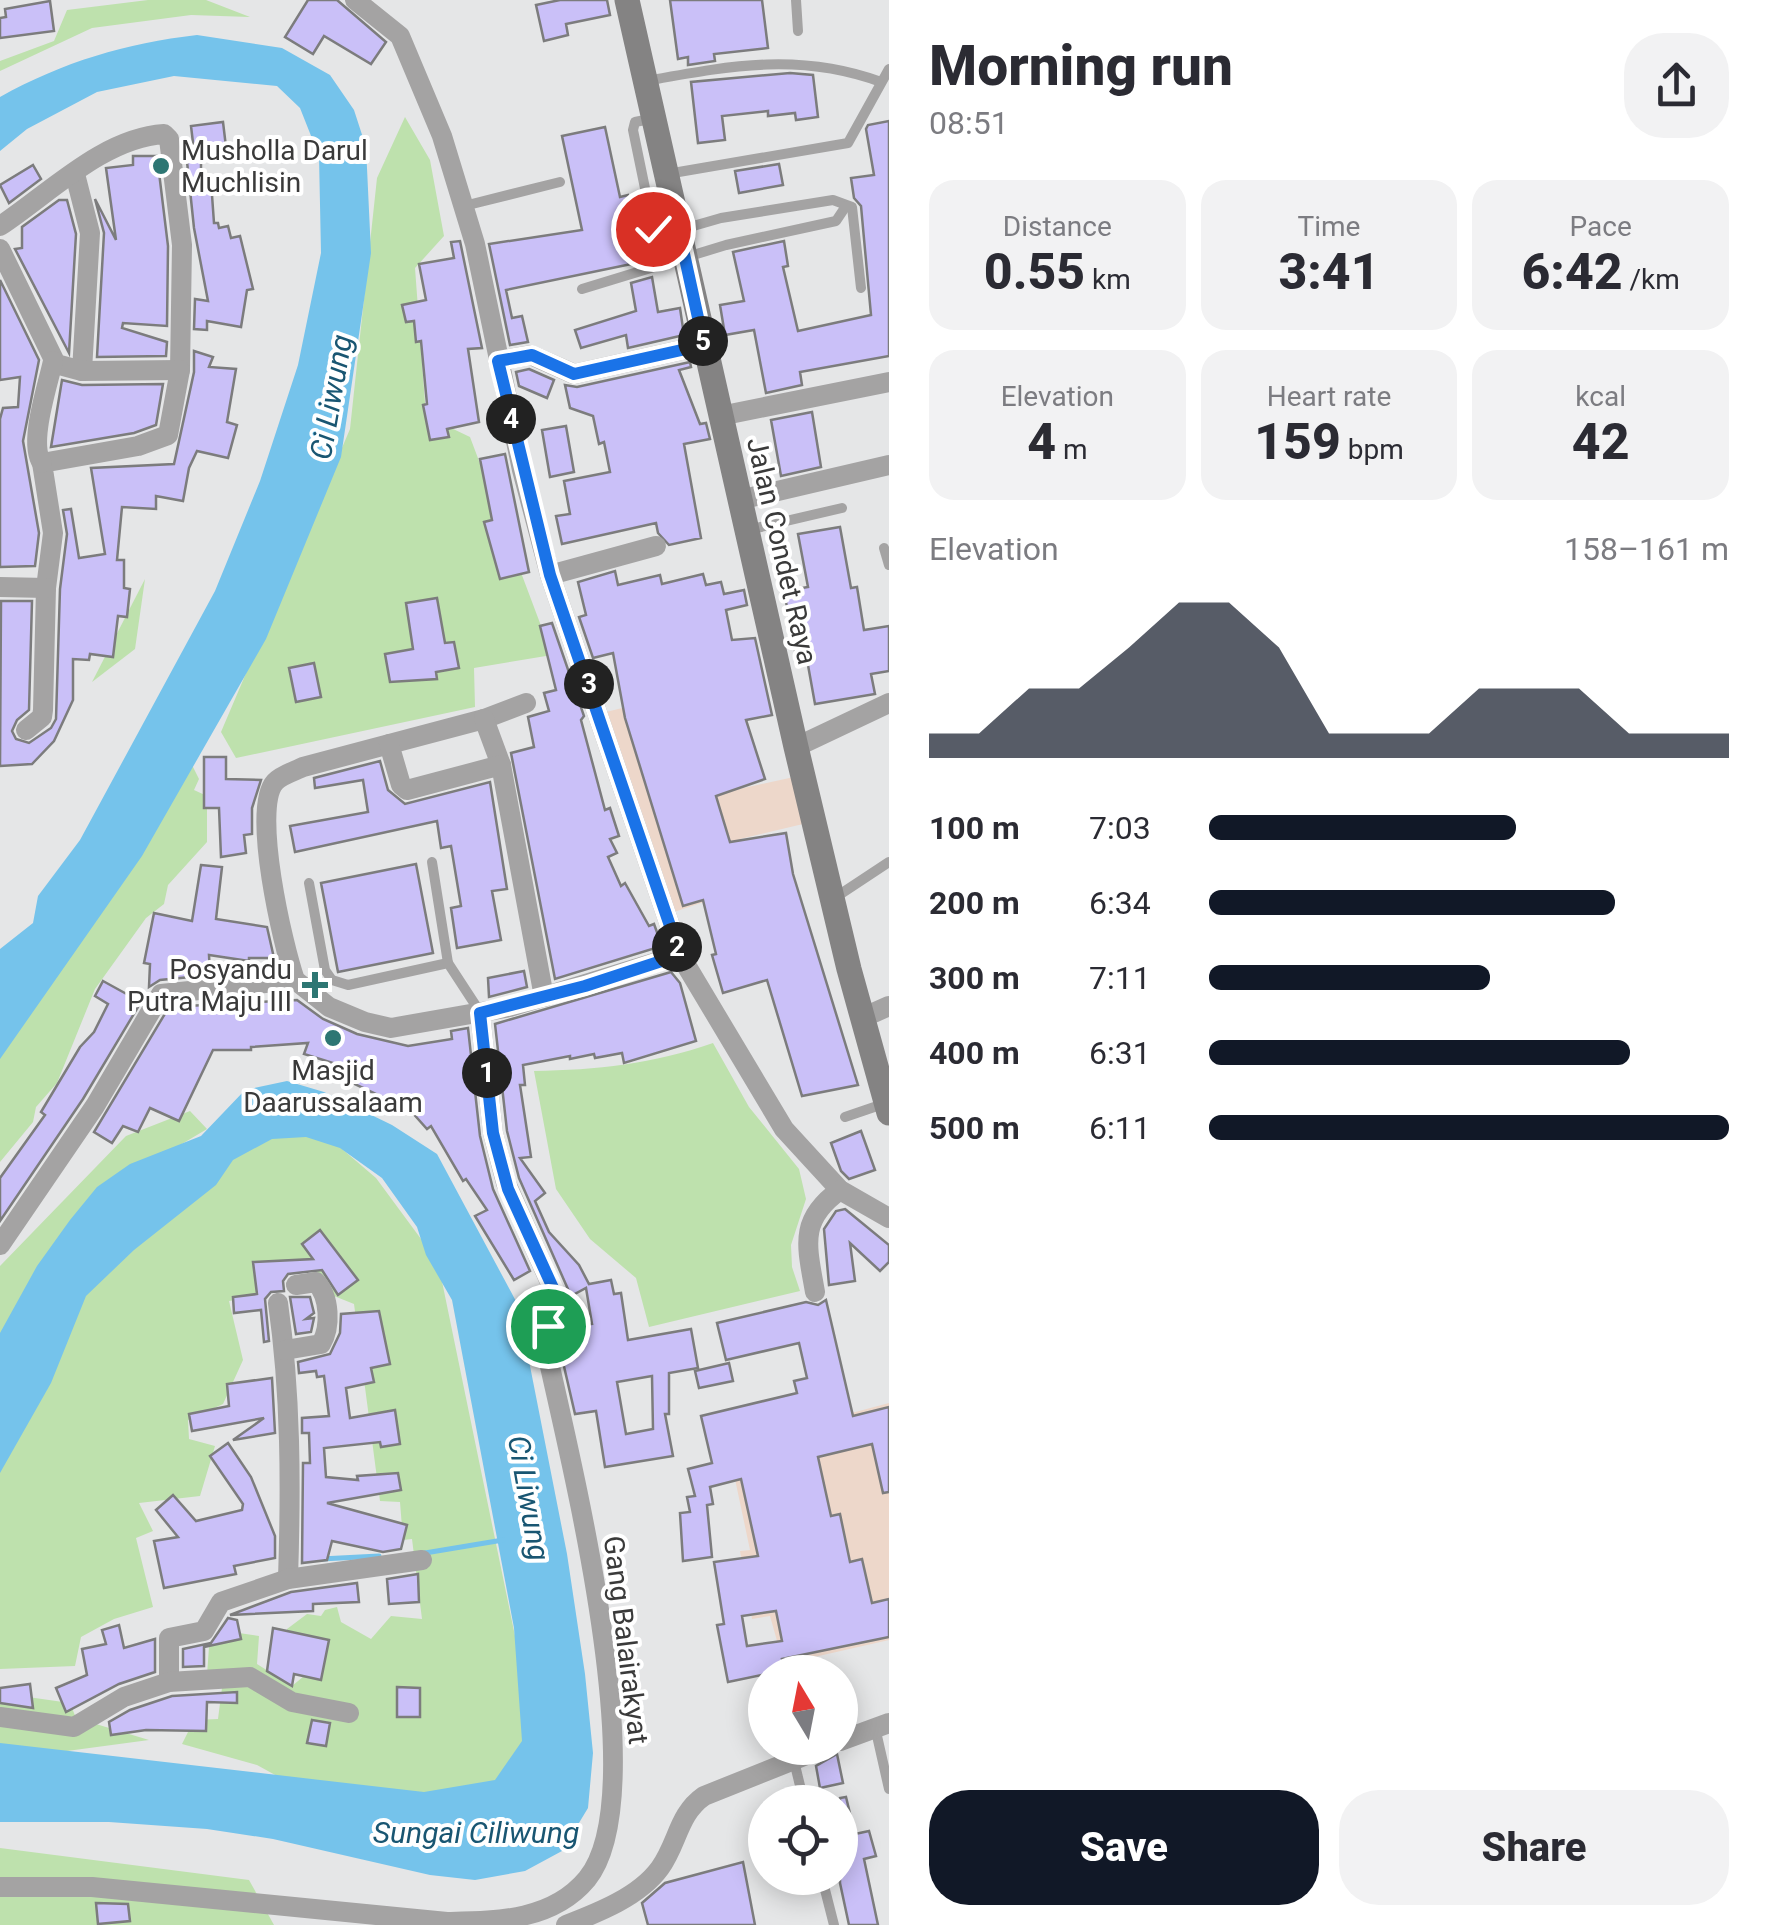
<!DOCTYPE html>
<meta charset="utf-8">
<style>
:root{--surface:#fff;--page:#f2f2f3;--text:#2b2b33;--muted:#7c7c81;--accent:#111827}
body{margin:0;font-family:Roboto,sans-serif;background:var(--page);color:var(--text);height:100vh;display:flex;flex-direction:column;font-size:38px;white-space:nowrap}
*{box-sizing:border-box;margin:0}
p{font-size:32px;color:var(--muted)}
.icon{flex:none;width:55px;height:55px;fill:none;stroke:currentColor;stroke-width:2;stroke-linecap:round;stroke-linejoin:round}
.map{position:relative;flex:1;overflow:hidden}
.drawer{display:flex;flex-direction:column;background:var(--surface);width:880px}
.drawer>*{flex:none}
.needle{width:65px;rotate:350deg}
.fabs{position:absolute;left:748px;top:1655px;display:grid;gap:20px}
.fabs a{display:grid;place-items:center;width:110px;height:110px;border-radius:50%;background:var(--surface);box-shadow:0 5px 25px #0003;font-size:50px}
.pin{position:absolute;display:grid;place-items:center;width:85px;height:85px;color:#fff;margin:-42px;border:5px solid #fff;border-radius:50%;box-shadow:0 2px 10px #0007}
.km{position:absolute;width:50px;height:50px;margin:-25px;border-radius:50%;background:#222;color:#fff;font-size:28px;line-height:50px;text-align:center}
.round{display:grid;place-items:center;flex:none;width:105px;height:105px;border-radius:40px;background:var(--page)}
.summary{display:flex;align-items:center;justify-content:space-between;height:170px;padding:0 40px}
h1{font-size:55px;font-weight:800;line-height:75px}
.figures{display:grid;grid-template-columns:repeat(3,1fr);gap:15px;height:170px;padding:10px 40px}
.figures div{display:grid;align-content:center;border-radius:25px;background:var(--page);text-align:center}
.figures b{font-size:50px;font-weight:800}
.figures small{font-size:28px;font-weight:400}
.figures p{font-size:28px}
.chart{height:280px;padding:20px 40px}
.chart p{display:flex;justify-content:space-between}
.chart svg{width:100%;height:180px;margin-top:10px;fill:var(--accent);opacity:.7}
.cta{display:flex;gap:20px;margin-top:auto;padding:20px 40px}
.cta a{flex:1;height:115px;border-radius:40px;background:var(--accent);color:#fff;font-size:40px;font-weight:800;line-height:115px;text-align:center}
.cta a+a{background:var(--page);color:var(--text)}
ul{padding:0 40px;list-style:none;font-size:32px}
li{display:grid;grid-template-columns:160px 120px 1fr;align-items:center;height:75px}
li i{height:25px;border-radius:12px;background:var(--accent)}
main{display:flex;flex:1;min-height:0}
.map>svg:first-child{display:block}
.education{fill:#edd7ca}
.green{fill:#bee1ad}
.water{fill:#75c3eb}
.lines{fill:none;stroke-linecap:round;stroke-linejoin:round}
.stream{stroke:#75c3eb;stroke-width:5}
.building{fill:#cac0f8;stroke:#7c7c7d;stroke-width:2.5;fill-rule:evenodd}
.lane{stroke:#a4a3a3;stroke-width:10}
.street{stroke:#a4a3a3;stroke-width:20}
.secondary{stroke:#848383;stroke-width:25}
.route-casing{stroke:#fff;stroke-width:20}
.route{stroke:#1a73e8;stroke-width:12}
.poi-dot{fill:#2d7673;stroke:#fff;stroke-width:4}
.labels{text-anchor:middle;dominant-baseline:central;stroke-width:8;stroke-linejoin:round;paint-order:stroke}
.poi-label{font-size:28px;fill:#3a3a3a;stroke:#fff;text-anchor:start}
.street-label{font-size:28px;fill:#3a3a3a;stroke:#fff}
.water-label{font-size:30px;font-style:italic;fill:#195672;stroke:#fff}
</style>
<main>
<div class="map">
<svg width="889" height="1925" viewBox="0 0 889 1925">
<rect width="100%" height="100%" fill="#e5e6e7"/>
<!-- education -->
<g class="education">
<polygon points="695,690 730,791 794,777 803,824 740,839 749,887 671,913 606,712"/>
<polygon points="889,1403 889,1640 788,1663 781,1655 770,1616 752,1619 740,1551 750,1550 728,1446"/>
</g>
<!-- green -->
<g class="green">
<polygon points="148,0 206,0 250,17 191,15 92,28 0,71 0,61 54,41 67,10"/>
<polygon points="405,117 430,160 444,236 415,268 426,416 470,437 552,655 474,668 475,707 236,758 221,732 350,429 377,178"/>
<polygon points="145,579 135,649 92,682"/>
<polygon points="191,763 199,779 194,790 207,796 207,842 168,885 164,904 146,918 95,989 57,1083 36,1107 33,1122 0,1162 0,1048"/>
<path d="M713 1043 749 1107 799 1169 806 1199 791 1245 792 1267 800 1291 649 1327 636 1278 590 1239 556 1189 534 1071C597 1070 653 1064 713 1043Z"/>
<polygon points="190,1111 207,1129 91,1198 0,1339 0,1266 126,1136"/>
<polygon points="314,1125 376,1178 438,1262 535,1733 501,1810 277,1776 257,1765 182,1744 194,1720 218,1719 223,1680 207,1675 209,1647 239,1633 259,1636 257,1664 292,1686 304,1676 309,1655 286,1646 287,1629 307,1614 321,1616 325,1610 337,1607 341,1622 371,1639 391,1616 422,1619 412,1539 403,1540 400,1502 380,1501 354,1304 334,1296 301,1260 271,1270 269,1295 229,1301 243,1360 223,1404 188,1420 189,1439 215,1446 200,1496 139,1503 153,1531 136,1538 153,1607 114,1619 81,1637 75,1666 0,1669 0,1418 112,1247 259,1140"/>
<polygon points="0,1693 70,1703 76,1718 149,1740 0,1760"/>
<polygon points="0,1848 249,1880 274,1925 0,1925"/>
</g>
<!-- water -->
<g class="water">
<path d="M197 35 282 48 330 75 354 110 366 147 371 253 341 457 266 639 142 856 0 1059V949L33 923 38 896 80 840 215 591 260 481 298 365 321 253 319 156 300 108 277 86 174 76 97 92 27 129 0 151V97C63 62 126 43 197 35Z"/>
<polygon points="287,1081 324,1092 392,1125 437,1154 518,1305 567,1554 585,1674 593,1753 588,1808 562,1851 525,1871 475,1880 430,1875 273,1839 207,1829 109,1822 0,1822 0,1743 424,1792 495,1780 522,1741 514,1628 452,1300 426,1255 417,1227 382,1178 340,1148 306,1137 272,1139 233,1160 216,1185 134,1250 86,1296 51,1383 0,1473 0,1333 37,1266 70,1220 97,1187 130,1164 201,1136 245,1090"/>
</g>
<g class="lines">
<!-- stream -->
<g class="stream">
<polyline points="425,1553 503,1540"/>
<polyline points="321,1559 379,1556"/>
</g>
</g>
<!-- building -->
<g class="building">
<polygon points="308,0 337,0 386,42 371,64 324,36 313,54 285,37"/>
<polygon points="560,0 607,0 610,15 566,24 568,35 544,41 536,5"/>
<polygon points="670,0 762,0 768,48 714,54 715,61 688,65 688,57 678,59"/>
<polygon points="50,1 54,31 0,38 0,18 6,17 5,9"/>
<polygon points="790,73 813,75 818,117 796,120 795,113 768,116 768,111 722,116 725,140 698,143 691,82"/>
<polygon points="889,121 889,356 800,372 802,385 766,393 754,330 725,335 720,305 744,301 733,252 784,241 788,266 783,267 798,331 871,315 861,206 854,198 851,178 874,175 866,129 868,125"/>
<polygon points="223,122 226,147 194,151 191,126"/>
<polygon points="605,127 620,197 628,195 641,262 506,290 512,318 522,316 528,342 510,345 489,244 582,230 562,136"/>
<polygon points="186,152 201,152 201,182 211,181 214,223 218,223 219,228 228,226 231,238 240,236 253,289 247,290 241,327 207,321 207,330 194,329 195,299 208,301 194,228"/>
<polygon points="133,156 157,156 168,246 167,326 123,323 122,328 167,342 166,356 97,357 104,233 95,199 116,240 106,168 133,165"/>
<polygon points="779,164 783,185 739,193 735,171"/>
<polygon points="33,165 41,179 9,203 0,185"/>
<polygon points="59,200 67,200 76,234 69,353 15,249 22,248 22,227"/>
<polygon points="460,241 482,348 468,349 479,422 447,429 449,437 430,440 423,405 427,404 421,341 416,342 414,321 406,322 402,305 426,300 419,264 454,258 451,242"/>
<polygon points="652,277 658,312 680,308 684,335 628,348 626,335 581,348 575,330 636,311 631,283"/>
<polygon points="0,280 39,360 23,441 39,533 35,566 0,567 0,419 3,408 18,407 20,377 0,380"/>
<polygon points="194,351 213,357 209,367 236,369 227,422 237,425 228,458 197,451 189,468 183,501 156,496 156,509 122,507 117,560 124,560 124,588 130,589 127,617 118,616 113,657 90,654 89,660 73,659 73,700 54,741 32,764 0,766 1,601 32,601 29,710 17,720 12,731 16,739 29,743 51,728 56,719 60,589 67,534 63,510 71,509 79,558 105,554 91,468 174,464 194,372"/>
<polygon points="690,362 691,367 679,370 700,424 706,423 710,439 684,444 701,538 669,545 658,533 656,523 562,544 556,516 570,514 564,481 610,472 604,442 599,444 593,416 570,408 565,385 577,387"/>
<polygon points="529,369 554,380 547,398 519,386 516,372"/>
<polygon points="62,380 82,385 163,384 156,425 134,433 51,447"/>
<polygon points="812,412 821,467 781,476 771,420"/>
<polygon points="566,426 574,472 550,477 542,430"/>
<polygon points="505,454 529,572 500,579 484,522 492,520 480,459"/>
<polygon points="840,527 851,588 857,587 864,630 889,626 889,671 871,674 875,694 815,704 806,654 796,656 784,591 808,587 798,534"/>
<polygon points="615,571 618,585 660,575 662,584 703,574 706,585 721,582 724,594 744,590 747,605 726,610 732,640 755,638 772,715 746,720 765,779 716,796 730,842 786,833 793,874 858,1085 802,1096 767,980 723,993 712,955 716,954 703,900 683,906 625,718 613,653 593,658 579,617 586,615 578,582"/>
<polygon points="437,598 445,643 454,642 459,668 436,672 437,679 390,682 385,654 413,649 406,603"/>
<polygon points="552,623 584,716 581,720 605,810 610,808 619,836 610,839 617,853 608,857 621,886 625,883 649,926 654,924 662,946 555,979 511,753 534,747 528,717 549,711 544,693 556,690 540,626"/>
<polygon points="314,663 321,697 296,702 289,668"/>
<polygon points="204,757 226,757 226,779 261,780 252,808 252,834 244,835 246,853 221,857 219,808 204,808"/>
<polygon points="380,761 388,790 405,804 490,782 507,889 492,891 501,940 457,948 451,908 461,906 451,846 441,848 437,821 295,852 290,826 368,812 363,780 315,788 314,778"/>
<polygon points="416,864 433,953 338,972 321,883"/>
<polygon points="201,865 222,867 216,919 267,927 274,958 249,958 249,961 209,955 210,975 160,980 149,987 150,964 144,963 154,913 192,921"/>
<polygon points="524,971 527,987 489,997 488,978"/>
<path d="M671 972 680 983 696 1041 624 1063 622 1053 595 1058 594 1054 570 1059V1056L523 1065 525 1085H520L531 1157 520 1158 545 1193 535 1201 549 1232 579 1265 589 1284 611 1280 614 1294 621 1293 628 1340 691 1329 698 1368 669 1373V1414H665L673 1456 605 1467 596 1411 575 1414 557 1336 571 1326 592 1324 586 1288 571 1296 519 1178 507 1131 495 1024ZM652 1376 653 1429 626 1434 617 1382Z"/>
<polygon points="103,981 141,1002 83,1099 0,1221 0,1178 45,1115 41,1112 80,1047 94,1032 108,1004 95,996"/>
<polygon points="297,1000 323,1019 357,1034 408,1046 452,1039 451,1031 468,1028 480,1136 493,1189 530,1271 514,1280 475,1216 487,1210 466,1179 463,1181 431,1126 427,1129 410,1110 346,1080 352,1069 304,1054 308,1043 251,1047 251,1050 213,1050 179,1121 150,1108 138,1132 123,1126 112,1143 94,1132 169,1007"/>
<polygon points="861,1131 875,1170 849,1179 841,1171 831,1143"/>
<polygon points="845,1209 889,1245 889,1262 880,1271 850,1243 855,1281 829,1285 824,1229 836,1211"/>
<polygon points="320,1230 358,1280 338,1295 322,1270 288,1274 283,1281 284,1291 271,1292 265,1299 269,1341 264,1342 261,1310 234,1313 233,1297 257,1294 253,1262 313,1259 302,1244"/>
<polygon points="290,1297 310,1297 314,1313 306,1319 314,1318 311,1332 296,1334"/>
<path d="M826 1300 853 1416 889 1407V1492L883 1493 872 1444 818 1457 831 1516 840 1514 850 1562 862 1559 872 1603 889 1599V1637L782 1659 785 1670 728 1682 717 1625 724 1624 714 1562 758 1556 741 1479 710 1487 713 1504 707 1505 712 1557 683 1561 680 1513 690 1512 687 1497 695 1496 688 1469 712 1463 701 1416 797 1393 794 1381 807 1378 799 1343 726 1360 717 1323 806 1302 818 1305ZM776 1611 782 1641 747 1646 742 1616Z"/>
<polygon points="379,1311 390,1364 371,1368 374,1382 346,1388 350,1418 395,1410 400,1444 381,1447 380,1442 324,1448 326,1477 358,1480 357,1476 398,1473 401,1490 327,1503 407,1525 401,1549 383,1552 332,1541 327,1560 302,1563 303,1463 310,1463 309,1433 302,1433 302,1418 329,1416 324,1376 317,1377 316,1371 299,1373 298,1362 330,1354 340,1333 341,1314"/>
<polygon points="729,1363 733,1381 699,1388 695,1371"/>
<polygon points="272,1378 275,1433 233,1440 264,1418 192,1431 189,1414 229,1406 227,1384"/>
<polygon points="228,1443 251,1477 275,1536 275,1558 234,1566 236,1574 164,1588 154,1541 178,1537 156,1510 173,1495 196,1521 242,1510 243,1504 210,1456"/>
<polygon points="418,1574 419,1602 389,1604 387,1579"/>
<polygon points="357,1583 359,1602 313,1604 313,1611 230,1615 291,1592"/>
<polygon points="228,1618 237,1620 241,1639 204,1647 204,1666 183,1667 183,1649 211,1643"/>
<polygon points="119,1625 124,1648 155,1639 155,1672 119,1684 66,1712 56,1688 87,1675 82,1649 106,1644 102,1630"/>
<polygon points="273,1628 329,1640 321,1680 294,1674 292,1686 267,1671"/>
<polygon points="30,1684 33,1708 0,1703 0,1688"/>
<polygon points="397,1687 420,1688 420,1717 397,1717"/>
<polygon points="237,1692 237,1703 207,1702 206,1731 146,1730 111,1735 109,1722 130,1710 172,1696"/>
<polygon points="312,1720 330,1723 326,1746 307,1743"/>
<polygon points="837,1754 843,1783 820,1788 816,1766"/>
<polygon points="846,1797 855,1834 869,1831 876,1856 864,1859 878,1925 849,1925 840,1883 840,1798"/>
<polygon points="743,1862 755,1925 648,1925 642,1903 665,1883"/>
<polygon points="96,1903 128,1904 130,1921 98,1924"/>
</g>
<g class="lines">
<!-- lane -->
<g class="lane">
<polyline points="796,0 798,31"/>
<path d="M646 81C729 66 799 52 881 82"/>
<polyline points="655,118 635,122 633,130 654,232 662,235 721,218 833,200 852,207 861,288"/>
<polyline points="667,174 848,143 889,69"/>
<polyline points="464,206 560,182"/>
<polyline points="582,289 726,245 836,221 846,206"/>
<polyline points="748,530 842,508"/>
<polyline points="884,548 889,565"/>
<polyline points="432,862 448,963"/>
<polyline points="309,883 325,970 332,980 348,985 448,963 480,1012"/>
<polyline points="833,899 889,862"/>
<polyline points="845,1117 886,1103"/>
<polyline points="875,1727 889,1789"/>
<polyline points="794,1761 804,1802"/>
<polyline points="822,1878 834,1925"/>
</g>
<!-- street -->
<g class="street">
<polyline points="355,0 400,36 442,136 475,244 522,470 550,575 680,955 784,1129 840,1190 889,1218"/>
<polyline points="75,174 90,233 82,371"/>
<path d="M0 226C50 193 103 138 164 134L169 139 182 245 180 370 168 435 138 446 42 463 53 533 46 588 43 710 42 717 26 730"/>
<polyline points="0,249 56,364 82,371 180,370"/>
<polyline points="498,361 531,355 574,374 704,345"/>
<polyline points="720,416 889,382"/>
<path d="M42 463C28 443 48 385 53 361"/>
<polyline points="739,500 889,465"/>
<polyline points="550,575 656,546"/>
<polyline points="0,587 46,588"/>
<path d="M526 703 484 719 303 767C295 771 281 775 275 782 251 808 283 946 295 980L329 1007 365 1022 391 1028 510 1007 680 955"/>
<polyline points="484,719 501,765"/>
<polyline points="389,744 401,785 407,790 501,765 544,997"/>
<polyline points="796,747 889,703"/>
<polyline points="862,1018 889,1006"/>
<polyline points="0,1245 95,1106 161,994 295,980"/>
<path d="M815 1292C807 1246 798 1220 840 1190"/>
<path d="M278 1303C291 1394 291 1487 288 1579"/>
<path d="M285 1350 321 1344C331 1327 330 1297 316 1282L296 1285"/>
<polyline points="169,1682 169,1638 204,1631 221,1602 288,1579 422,1560"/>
<polyline points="0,1717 74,1727 124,1697 169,1682 250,1677 292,1702 349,1713"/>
<polyline points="840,1741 889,1723"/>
<path d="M0 1887H92L447 1922C497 1921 552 1921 587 1879 657 1793 566 1443 543 1335L545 1328 564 1314 506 1183 493 1133 480 1013"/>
<path d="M566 1925C597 1913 639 1897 660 1868 678 1843 678 1814 704 1796L824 1748"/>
</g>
<!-- secondary -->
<polyline class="secondary" points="627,0 796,747 849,969 889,1113"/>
</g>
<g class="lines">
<defs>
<polyline id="route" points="548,1326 562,1318 563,1310 508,1189 493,1133 480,1013 585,986 680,955 550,575 498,361 532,355 574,374 704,345 679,231 662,234 653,229"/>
</defs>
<!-- route casing -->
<use href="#route" class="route-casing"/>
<!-- route -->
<use href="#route" class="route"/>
</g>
<!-- markers -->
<g class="poi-dot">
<circle cx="161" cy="166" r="10"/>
<path d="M310 970h10v10h10v10h-10v10h-10v-10h-10v-10h10z"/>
<circle cx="333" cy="1038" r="10"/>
</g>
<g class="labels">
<!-- poi labels -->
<g class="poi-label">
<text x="181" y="150">Musholla Darul<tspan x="181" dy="32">Muchlisin</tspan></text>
<text x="292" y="969" text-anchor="end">Posyandu<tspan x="292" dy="32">Putra Maju III</tspan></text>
<text x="333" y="1070" text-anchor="middle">Masjid<tspan x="333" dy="32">Daarussalaam</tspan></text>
</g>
<!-- street labels -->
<g class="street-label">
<text transform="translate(782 551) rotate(77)">Jalan Condet Raya</text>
<text transform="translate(626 1640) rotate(83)">Gang Balairakyat</text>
</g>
<!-- water labels -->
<g class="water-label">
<text transform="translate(331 397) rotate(-80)">Ci Liwung</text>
<text transform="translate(529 1498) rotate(80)">Ci Liwung</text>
<text x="476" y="1832">Sungai Ciliwung</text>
</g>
</g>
</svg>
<div class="fabs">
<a><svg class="needle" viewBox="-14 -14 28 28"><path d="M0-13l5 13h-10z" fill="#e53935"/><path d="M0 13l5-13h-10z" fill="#7c7c81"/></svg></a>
<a><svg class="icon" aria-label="locate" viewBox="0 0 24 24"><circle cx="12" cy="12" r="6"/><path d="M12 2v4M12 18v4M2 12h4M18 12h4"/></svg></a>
</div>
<div class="pin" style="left:548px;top:1326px;background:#1e9e55"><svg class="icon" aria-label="arrive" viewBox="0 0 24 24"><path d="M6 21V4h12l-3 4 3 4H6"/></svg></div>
<div class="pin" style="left:653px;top:229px;background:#d93025"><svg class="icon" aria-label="check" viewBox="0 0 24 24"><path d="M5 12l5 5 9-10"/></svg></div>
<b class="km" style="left:487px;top:1073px">1</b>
<b class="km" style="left:677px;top:947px">2</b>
<b class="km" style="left:589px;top:684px">3</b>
<b class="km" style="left:511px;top:419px">4</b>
<b class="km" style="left:703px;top:341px">5</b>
</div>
<section class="drawer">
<div class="summary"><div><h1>Morning run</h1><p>08:51</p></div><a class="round"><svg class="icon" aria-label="share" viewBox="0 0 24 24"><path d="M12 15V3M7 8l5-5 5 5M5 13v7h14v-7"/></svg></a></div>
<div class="figures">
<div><p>Distance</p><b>0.55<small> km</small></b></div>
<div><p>Time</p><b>3:41</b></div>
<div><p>Pace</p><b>6:42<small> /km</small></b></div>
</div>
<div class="figures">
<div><p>Elevation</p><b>4<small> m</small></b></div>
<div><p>Heart rate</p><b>159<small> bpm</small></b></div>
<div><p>kcal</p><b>42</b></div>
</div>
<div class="chart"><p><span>Elevation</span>158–161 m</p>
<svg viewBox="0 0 160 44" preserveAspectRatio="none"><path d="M0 44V38L10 38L20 27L30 27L40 17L50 6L60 6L70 17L80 38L90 38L100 38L110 27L120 27L130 27L140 38L150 38L160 38V44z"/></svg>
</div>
<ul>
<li><b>100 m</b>7:03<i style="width:59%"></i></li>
<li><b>200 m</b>6:34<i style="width:78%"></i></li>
<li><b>300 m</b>7:11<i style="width:54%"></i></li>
<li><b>400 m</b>6:31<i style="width:81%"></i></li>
<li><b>500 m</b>6:11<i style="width:100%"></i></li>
</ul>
<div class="cta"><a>Save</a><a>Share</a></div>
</section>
</main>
